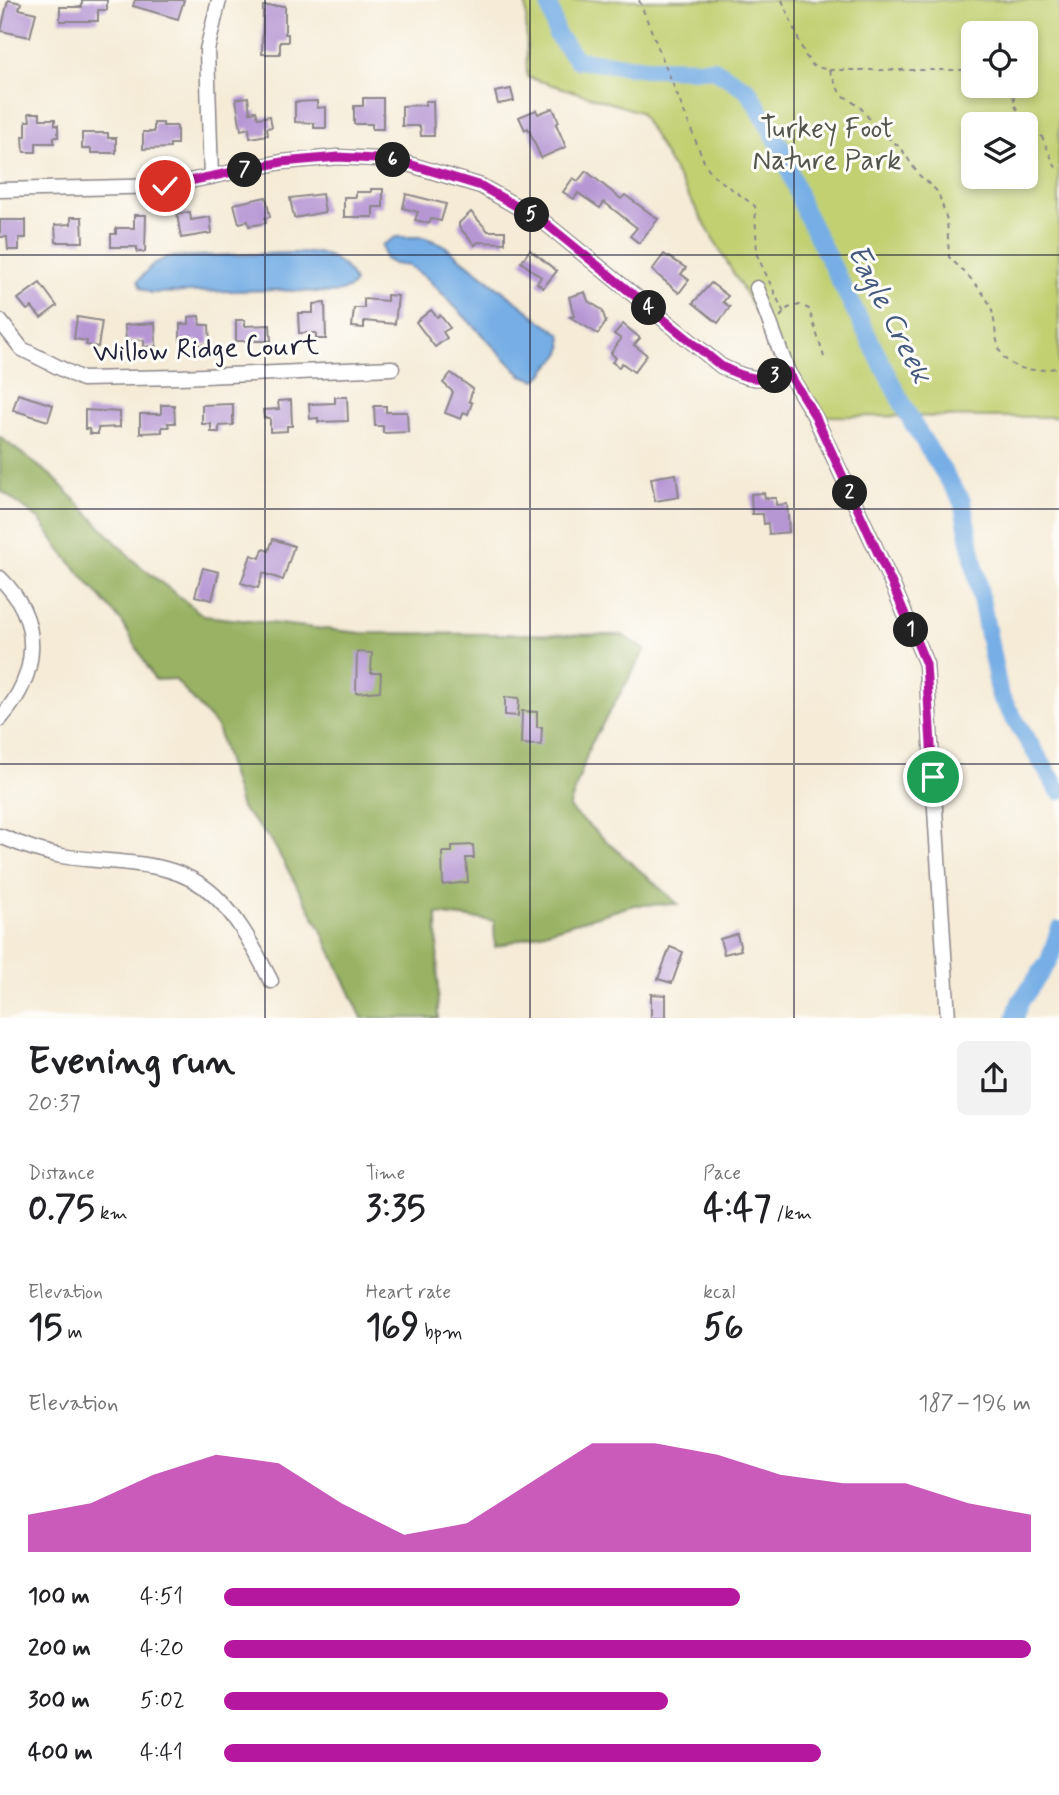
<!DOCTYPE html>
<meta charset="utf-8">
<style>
:root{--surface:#fff;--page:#f2f2f2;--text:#202124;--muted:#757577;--accent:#b5179e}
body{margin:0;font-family:Mynerve,sans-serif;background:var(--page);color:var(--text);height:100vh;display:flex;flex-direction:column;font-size:26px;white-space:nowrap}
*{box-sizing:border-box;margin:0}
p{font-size:23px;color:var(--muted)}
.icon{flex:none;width:38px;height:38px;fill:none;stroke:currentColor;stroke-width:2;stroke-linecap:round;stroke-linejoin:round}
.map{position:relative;height:1018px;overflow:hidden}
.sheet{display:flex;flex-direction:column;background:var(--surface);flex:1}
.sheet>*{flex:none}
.fabs{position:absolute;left:961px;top:21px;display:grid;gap:14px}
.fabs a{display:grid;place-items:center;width:77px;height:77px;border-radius:10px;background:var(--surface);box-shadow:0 4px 10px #0003;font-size:35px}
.pin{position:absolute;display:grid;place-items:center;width:60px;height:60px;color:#fff;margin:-30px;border:4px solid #fff;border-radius:50%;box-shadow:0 2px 7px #0007}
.km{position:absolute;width:35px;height:35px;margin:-18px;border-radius:50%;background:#222;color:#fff;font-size:19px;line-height:35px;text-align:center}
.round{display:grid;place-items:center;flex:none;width:74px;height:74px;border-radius:10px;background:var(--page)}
.headline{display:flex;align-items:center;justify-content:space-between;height:119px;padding:0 28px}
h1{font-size:38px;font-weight:700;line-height:52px}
.figures{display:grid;grid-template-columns:repeat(3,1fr);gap:10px;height:119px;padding:7px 28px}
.figures div{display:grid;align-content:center}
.figures b{font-size:35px;font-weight:700}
.figures small{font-size:19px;font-weight:400}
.figures p{font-size:19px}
.chart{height:196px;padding:14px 28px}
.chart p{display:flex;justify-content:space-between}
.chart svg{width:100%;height:126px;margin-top:7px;fill:var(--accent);opacity:.7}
ul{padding:0 28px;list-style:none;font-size:23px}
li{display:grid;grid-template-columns:112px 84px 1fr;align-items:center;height:52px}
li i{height:18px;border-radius:9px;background:var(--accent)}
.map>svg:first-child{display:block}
.green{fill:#c2d072;stroke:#727956;stroke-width:2;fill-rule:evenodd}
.forest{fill:#99b264;stroke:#5e6a50;stroke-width:2}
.water{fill:#76aee5;stroke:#4c6890;stroke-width:2}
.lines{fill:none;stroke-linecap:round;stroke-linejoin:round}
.river{stroke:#76aee5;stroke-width:18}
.building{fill:#b697d4}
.minor-casing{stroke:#8c8689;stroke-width:17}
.path{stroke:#8c8689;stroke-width:2;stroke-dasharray:5 5;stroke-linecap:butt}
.minor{stroke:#fff;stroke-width:14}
.route-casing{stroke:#fff;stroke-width:14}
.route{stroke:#b5179e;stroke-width:9}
.grid{fill:none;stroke:#22223b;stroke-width:2;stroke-opacity:0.55}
.labels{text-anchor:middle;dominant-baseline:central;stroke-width:6;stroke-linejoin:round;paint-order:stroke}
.park-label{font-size:28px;fill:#52564c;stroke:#fdfcf7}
.street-label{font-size:28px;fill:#22223b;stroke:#fdfcf7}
.water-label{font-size:30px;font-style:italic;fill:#445a7f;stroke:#fdfcf7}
</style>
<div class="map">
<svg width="1059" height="1018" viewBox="0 0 1059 1018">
<rect width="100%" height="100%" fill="#fdfcf7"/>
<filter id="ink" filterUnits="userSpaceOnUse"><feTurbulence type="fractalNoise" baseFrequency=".0143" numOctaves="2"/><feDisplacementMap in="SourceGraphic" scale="14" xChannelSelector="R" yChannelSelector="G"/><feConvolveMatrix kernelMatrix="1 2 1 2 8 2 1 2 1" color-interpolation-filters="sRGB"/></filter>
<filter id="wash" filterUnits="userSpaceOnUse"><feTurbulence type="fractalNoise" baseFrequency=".00686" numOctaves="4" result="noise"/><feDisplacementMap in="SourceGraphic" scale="28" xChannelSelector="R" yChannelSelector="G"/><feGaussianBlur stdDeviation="1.57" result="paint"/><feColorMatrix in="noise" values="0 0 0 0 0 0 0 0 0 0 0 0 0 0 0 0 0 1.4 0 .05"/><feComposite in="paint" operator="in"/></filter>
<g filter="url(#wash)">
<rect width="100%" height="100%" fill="#f5ebd7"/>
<!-- green -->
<path class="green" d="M526 0H1059V417L816 416 640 112 527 77ZM973 33H1026V86H973ZM973 124H1026V177H973Z"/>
<!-- forest -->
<polygon class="forest" points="0,437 53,477 135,562 204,616 361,633 622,635 645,650 590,746 569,808 678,904 634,905 495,947 494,921 437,914 438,1018 362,1018 321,930 272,841 241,808 217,727 175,679 155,680 122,622 60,550 40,520 0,490"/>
<!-- water -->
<g class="water">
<path d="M396 237H423L442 244 544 323 561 334C564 351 563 352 551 364 545 370 544 376 536 380L521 375 428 279 409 266 394 264 385 259 382 245Z"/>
<path d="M294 253C303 253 314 252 323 254 335 258 353 271 354 284L350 288 334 293 277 290 151 293 141 288 138 281 152 265 167 257Z"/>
</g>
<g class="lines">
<!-- river -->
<g class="river">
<polyline points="548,0 557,35 577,60 646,68 714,69 748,90 781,147 803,208 889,378 913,424 962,501 1000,696 1059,791"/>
<polyline points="1015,1018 1020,1002 1049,961 1059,930"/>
</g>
</g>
<g id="blocks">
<!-- building -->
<g class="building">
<polygon points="8,0 21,3 19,9 36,13 30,37 1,31"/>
<polygon points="82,0 107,0 107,10 98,10 98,21 60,21 60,7 82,7"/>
<polygon points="135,0 184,0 178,19 133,6"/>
<polygon points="263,6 285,6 285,34 288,34 288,42 280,42 280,54 262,54"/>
<polygon points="511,89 514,101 498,104 495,92"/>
<polygon points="248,97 250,112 256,111 258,118 270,116 272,127 267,128 268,135 250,138 249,128 241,130 236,99"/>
<polygon points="363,98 383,98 383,129 372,129 372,124 354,124 354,106 363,106"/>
<polygon points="317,101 317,108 326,107 326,128 314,128 314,123 295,122 295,102"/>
<polygon points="425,101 433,101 434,136 421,136 420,126 402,126 402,106 425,105"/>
<polygon points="553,108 559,122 556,124 566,147 541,158 528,128 525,130 519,117 536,110 538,114"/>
<polygon points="29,113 40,113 40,119 55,119 55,125 58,125 58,137 54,137 54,143 36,143 36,152 24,152 23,136 26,136 26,121 30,121"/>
<polygon points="154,123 163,123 163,126 177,126 177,144 170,144 170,148 143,149 143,132 154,132"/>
<polygon points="82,133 108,133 108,138 116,138 116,153 91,153 91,149 82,149"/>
<polygon points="586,171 621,199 625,195 658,219 639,243 630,236 637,228 604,202 600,208 578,193 574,199 563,192 573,178 578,181"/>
<polygon points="371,189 383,189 383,207 373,207 373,217 344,217 344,197 356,197 356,192 371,192"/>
<polygon points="322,194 325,212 294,218 290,198"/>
<polygon points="406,194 446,204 441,221 431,219 429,223 415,220 418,212 403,208"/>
<polygon points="266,197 270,217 265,218 266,223 249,226 248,221 239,223 234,204"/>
<polygon points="190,212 191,220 210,217 212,233 181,238 177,214"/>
<polygon points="471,212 488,231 505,231 505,243 478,242 475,245 459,227 459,223"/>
<polygon points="134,215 146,215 145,252 137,252 137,247 111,247 111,234 116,234 116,228 134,228"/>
<polygon points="71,217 82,217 83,242 56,242 55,225 71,224"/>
<polygon points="0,220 26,220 26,238 19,238 19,250 8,250 7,237 0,237"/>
<polygon points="530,250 557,271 543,288 537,283 541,277 521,262"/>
<polygon points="664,254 686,268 681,274 689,280 679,293 652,270"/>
<polygon points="40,283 57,306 41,318 32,307 27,310 18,299"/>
<polygon points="711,283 728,296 723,302 730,307 718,323 693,303"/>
<polygon points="585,292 588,301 602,310 606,322 598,334 570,317 574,316 569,297"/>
<polygon points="387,295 398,296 395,324 364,321 364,328 352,327 354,308 364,308 364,299 387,301"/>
<polygon points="325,303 326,339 316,339 316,333 299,333 298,313 313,313 313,304"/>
<polygon points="431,310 437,317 440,315 450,328 443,332 447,338 435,347 416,322"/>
<polygon points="199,316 200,325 209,325 210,344 198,345 198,341 180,341 180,324 189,324 189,317"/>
<polygon points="77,317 102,321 98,347 86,345 87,341 74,339"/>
<polygon points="236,320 245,320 245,326 270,325 271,341 236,341"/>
<polygon points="155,323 156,346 144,347 144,340 126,341 125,325"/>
<polygon points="623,324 640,338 634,345 647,355 634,372 622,363 619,367 612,362 616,358 611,353 621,339 614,334"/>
<polygon points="451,373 473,389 469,401 472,403 468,414 464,412 461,419 445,413 453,392 443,383"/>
<polygon points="18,394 53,405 48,421 13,410"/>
<polygon points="335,397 347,397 348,421 318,422 318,418 310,419 309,404 335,403"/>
<polygon points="291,400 292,426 287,426 287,431 270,432 270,418 264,418 263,410 279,409 278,401"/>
<polygon points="233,404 233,425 219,426 219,432 211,432 211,424 202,424 202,405"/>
<polygon points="161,405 174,405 175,423 168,423 169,427 162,427 162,432 140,433 140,414 161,414"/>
<polygon points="374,406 386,406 386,412 407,412 408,432 383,433 383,426 375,426"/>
<polygon points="85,410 120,412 120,427 98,428 98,434 90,434 89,429 85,429"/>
<polygon points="676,474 679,497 655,501 651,478"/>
<polygon points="764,493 765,498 776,498 776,505 787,504 789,532 769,534 768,523 764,524 763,514 752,514 751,494"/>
<polygon points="273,539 294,546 283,580 263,573 258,588 241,583 251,555 260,558 263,549 269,551"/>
<polygon points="203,568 219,572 212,600 195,596"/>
<polygon points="357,652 372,653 371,673 381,673 380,691 356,693"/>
<polygon points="505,697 519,698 518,716 505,715"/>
<polygon points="522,711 537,712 537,727 542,727 541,745 521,744"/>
<polygon points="473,845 474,858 466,858 468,882 443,885 442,852 452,852 452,846"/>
<polygon points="737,934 741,950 724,954 720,939"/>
<polygon points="670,947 683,952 672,983 658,979"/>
<polygon points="651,994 666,995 666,1018 651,1018"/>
</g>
</g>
</g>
<g filter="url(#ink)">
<use href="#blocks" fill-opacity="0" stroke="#8c8689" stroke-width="2"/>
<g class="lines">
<defs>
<g id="minor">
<polyline points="211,177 207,50 219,0"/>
<path d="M0 190 165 186 282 162 338 157 395 160 481 186 544 222 721 366C748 380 760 382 788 372"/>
<polyline points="757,288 788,372 815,417 893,586 926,664 948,1018"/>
<polyline points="0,321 22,349 82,379 179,377 392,368"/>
<path d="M0 578C44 621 39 675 0 719"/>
<path d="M0 836C20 844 40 852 62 856 114 865 173 856 215 896 240 919 255 951 271 981"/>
</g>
</defs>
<!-- minor casing -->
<use href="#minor" class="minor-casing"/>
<!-- path -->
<g class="path">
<polyline points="639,0 705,164 714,176 755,206 757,255 784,313"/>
<polyline points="782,0 805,55 813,66 829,70 973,70"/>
<path d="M829 70 840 93 861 108 877 129 901 148 918 174 938 192 947 220 949 257C963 271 979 285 989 303 996 317 994 336 1000 351 1010 373 1040 372 1059 367"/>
<polyline points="1011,86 1016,108 1042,137 1055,166 1059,170"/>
<polyline points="780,317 788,308 800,305 809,309 824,357"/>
</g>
<!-- minor -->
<use href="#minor" class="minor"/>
</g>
</g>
<g class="lines" filter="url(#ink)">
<defs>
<path id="route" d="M165 186 282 162 338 157 396 160 481 186 544 222 721 366C748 380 760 382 788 372L815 416 893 586 926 664 933 777"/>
</defs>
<!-- route casing -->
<use href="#route" class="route-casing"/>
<!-- route -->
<use href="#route" class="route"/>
</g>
<!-- grid -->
<path class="grid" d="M265 0V1018M530 0V1018M794 0V1018M0 255H1059M0 509H1059M0 764H1059"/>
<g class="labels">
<!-- park labels -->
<g class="park-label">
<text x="827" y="129">Turkey Foot<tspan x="827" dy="32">Nature Park</tspan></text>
</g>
<!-- street labels -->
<g class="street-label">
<text transform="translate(206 350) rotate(-2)">Willow Ridge Court</text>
</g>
<!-- water labels -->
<g class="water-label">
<text transform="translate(889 314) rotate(63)">Eagle Creek</text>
</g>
</g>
</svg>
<div class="fabs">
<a><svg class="icon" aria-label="locate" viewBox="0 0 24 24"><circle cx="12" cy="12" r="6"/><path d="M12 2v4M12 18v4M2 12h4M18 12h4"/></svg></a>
<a><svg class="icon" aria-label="layers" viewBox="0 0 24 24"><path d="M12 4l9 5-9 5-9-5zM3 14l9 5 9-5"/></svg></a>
</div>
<div class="pin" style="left:933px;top:777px;background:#1e9e55"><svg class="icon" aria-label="arrive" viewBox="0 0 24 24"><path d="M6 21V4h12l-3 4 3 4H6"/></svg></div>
<div class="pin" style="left:165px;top:186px;background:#d93025"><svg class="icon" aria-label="check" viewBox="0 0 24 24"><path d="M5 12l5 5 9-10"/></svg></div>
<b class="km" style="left:911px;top:630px">1</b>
<b class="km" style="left:850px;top:493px">2</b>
<b class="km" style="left:775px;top:376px">3</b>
<b class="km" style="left:649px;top:308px">4</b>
<b class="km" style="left:532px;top:215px">5</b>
<b class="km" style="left:393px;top:160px">6</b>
<b class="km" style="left:245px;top:170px">7</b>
</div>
<section class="sheet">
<div class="headline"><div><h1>Evening run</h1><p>20:37</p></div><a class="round"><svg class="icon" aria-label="share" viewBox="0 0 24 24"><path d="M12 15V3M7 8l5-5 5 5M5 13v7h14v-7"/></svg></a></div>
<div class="figures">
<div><p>Distance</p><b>0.75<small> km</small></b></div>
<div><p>Time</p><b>3:35</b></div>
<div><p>Pace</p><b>4:47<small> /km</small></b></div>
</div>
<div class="figures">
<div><p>Elevation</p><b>15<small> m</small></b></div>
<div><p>Heart rate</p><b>169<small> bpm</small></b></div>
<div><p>kcal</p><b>56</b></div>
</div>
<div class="chart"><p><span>Elevation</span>187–196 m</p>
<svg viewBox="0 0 160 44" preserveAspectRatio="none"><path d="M0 44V31L10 27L20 17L30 10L40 13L50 27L60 38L70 34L80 20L90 6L100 6L110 10L120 17L130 20L140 20L150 27L160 31V44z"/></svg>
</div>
<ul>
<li><b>100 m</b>4:51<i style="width:64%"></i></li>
<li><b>200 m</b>4:20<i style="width:100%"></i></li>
<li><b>300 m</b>5:02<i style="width:55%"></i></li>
<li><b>400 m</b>4:41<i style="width:74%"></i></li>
</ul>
</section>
